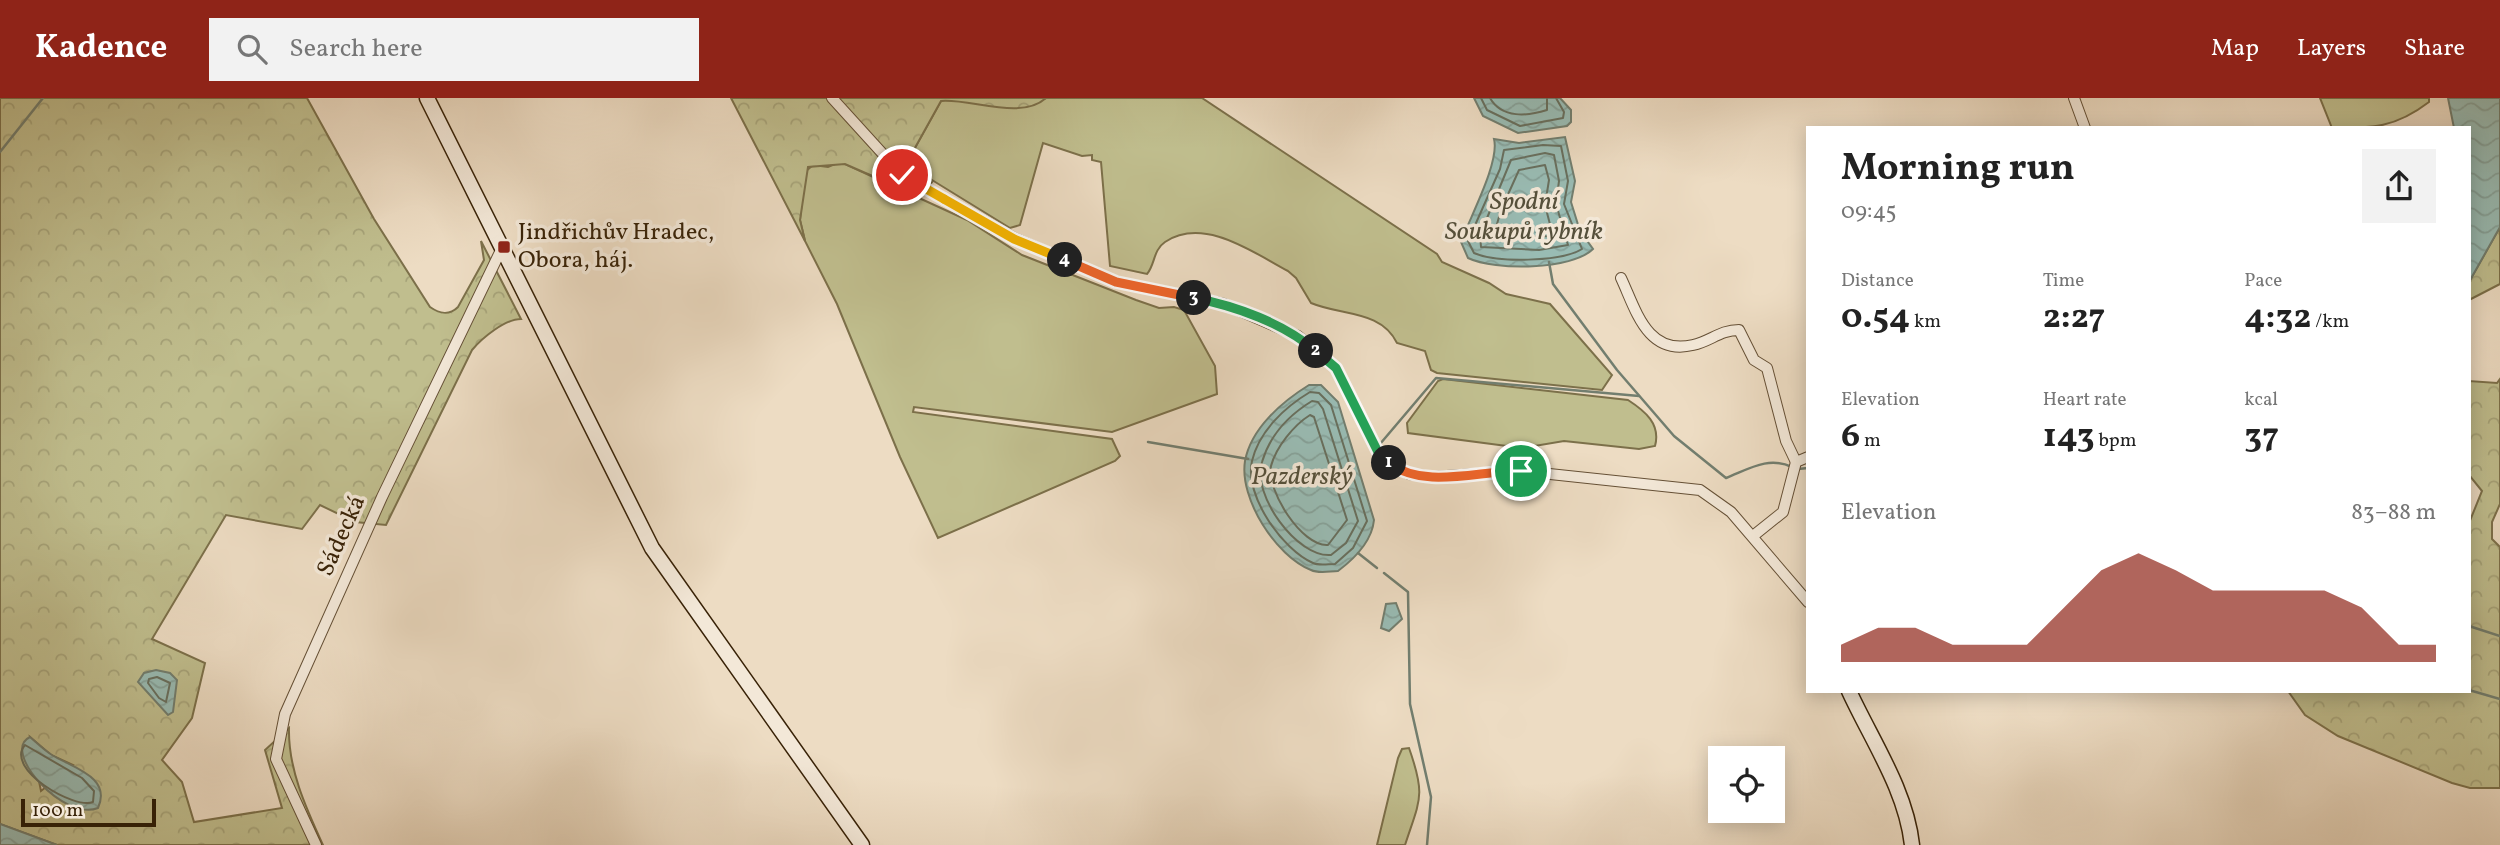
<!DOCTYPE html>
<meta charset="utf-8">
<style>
:root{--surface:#fff;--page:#f2f2f2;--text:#222;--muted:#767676;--accent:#8f2418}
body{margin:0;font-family:Vollkorn,serif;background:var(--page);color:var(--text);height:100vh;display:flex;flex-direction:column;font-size:26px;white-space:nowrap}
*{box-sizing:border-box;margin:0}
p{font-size:23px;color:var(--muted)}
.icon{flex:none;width:38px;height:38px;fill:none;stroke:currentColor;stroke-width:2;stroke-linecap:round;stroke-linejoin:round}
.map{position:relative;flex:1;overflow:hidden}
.details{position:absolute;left:1806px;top:28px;width:665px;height:567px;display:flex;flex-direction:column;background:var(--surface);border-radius:0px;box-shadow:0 4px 18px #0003}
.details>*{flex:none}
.controls{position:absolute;left:1708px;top:648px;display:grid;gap:14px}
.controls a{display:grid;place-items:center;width:77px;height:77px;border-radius:0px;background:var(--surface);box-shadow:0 4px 18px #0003;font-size:35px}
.scale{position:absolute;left:21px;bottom:18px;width:135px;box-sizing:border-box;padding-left:7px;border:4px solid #382207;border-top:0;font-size:19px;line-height:24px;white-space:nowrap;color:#382207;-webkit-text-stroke:5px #f3e8d8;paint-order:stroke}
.pin{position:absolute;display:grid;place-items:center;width:60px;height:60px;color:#fff;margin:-30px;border:4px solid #fff;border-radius:50%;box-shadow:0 2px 7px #0007}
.km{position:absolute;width:35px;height:35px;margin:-18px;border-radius:50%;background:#222;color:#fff;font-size:19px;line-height:35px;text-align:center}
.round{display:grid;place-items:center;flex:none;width:74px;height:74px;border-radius:0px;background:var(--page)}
.headline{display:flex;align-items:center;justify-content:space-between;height:119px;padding:0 35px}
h1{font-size:38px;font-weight:700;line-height:52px}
.stats{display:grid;grid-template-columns:repeat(3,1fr);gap:10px;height:119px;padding:7px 35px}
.stats div{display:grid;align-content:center}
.stats b{font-size:35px;font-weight:700}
.stats small{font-size:19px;font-weight:400}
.stats p{font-size:19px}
.chart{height:196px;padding:14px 35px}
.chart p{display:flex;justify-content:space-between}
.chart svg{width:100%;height:126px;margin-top:7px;fill:var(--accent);opacity:.7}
header{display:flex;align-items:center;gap:42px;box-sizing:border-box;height:98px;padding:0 35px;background:var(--accent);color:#fff}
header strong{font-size:33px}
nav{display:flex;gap:38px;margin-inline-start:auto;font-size:24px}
.search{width:490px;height:63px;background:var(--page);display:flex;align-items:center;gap:18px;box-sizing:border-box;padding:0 24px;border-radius:0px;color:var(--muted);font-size:26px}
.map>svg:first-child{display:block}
.green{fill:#c0be8e;stroke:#7c704a;stroke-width:2}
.forest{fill:url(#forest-crowns);stroke:#7c704a;stroke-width:2;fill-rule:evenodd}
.water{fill:url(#water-waves);stroke:#727e6f;stroke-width:2}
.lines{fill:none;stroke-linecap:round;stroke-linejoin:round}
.shore{stroke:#686f5e;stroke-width:2}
.stream{stroke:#727e6f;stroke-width:2.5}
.street-casing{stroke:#655036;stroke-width:12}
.secondary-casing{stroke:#382207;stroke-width:17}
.street{stroke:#f3e8d8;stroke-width:10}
.secondary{stroke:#f3e8d8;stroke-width:14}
.split-1-casing{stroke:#fff;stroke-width:14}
.split-2-casing{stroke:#fff;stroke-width:14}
.split-3-casing{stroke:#fff;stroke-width:14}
.split-4-casing{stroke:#fff;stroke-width:14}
.split-5-casing{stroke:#fff;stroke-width:14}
.split-6-casing{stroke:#fff;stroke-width:14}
.split-1{stroke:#f0652b;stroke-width:9}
.split-2{stroke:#22a559;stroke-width:9}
.split-3{stroke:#22a559;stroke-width:9}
.split-4{stroke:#f0652b;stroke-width:9}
.split-5{stroke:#f5b400;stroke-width:9}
.split-6{stroke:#f5b400;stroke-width:9}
.poi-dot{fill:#8f2418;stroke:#f3e8d8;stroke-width:2.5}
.labels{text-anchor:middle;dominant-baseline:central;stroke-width:7;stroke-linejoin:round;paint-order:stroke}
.poi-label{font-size:24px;fill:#382207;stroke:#f3e8d8;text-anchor:start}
.street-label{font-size:24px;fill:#382207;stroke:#f3e8d8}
.water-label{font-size:26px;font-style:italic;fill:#55503b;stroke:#f3e8d8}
</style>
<header>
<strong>Kadence</strong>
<div class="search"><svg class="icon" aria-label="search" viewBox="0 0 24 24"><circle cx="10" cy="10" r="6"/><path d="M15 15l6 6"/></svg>Search here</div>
<nav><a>Map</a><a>Layers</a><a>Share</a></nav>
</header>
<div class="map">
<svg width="2500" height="747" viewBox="0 0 2500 747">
<defs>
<pattern id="forest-crowns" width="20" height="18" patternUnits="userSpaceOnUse" patternTransform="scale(1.75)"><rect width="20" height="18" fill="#c0be8e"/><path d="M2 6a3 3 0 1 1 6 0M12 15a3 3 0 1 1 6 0" fill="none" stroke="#a6a379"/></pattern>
<pattern id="water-waves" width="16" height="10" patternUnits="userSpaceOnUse" patternTransform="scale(1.75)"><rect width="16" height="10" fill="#99bcb4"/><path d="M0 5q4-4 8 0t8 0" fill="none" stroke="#85a199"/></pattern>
</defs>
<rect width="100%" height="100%" fill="#eddcc3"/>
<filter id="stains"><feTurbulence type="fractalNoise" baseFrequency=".00286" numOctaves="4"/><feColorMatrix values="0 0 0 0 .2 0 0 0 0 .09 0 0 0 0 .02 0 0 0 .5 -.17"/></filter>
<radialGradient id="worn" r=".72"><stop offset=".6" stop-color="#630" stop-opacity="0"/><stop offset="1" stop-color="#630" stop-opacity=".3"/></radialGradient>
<!-- green -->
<g class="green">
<path d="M1046 0H1202L1437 156 1442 164 1489 185 1506 196 1550 206 1612 277 1602 292 1437 275 1431 272 1425 253 1397 245C1381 212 1342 218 1311 205L1296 180 1288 173C1254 155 1204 118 1165 144 1153 152 1155 167 1147 176L1110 168 1101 64 1092 62V57L1082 58 1043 45 1020 127 1010 130 906 66 941 3 946 1 1027 8Z"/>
<path d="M2320 0H2429V4C2395 30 2373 30 2332 30Z"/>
<polygon points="835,66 845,66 967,122 1022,157 1136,202 1159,210 1174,209 1184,212 1215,268 1217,296 1112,334 914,309 913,314 1112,341 1120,358 1115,363 938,440 900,359 837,206 805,143 800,122 805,74 813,67 828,69"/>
<path d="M1443 281 1628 302C1645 313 1661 326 1655 348L1639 351 1564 343 1522 350 1408 335 1407 325 1438 283Z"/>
<path d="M1409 650C1426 698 1420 701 1405 747H1377L1398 660 1402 651Z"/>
</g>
<!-- forest -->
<g class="forest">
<path d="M0 0H307L374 121 430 209C440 216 449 218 458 209L484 162 481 143 521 221C505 221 482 240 472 252L386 427 355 424 320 407 302 431 226 417 152 541 205 565 192 620 162 662 182 684 194 724 282 710 265 652 289 630C288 671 306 710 323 747H57L0 726ZM30 639 51 657 73 667 41 693Z"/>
<path d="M731 0H1046C1021 23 970 0 941 3L906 66 932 84 921 99 845 66 808 69 800 122 805 143Z"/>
<polygon points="2500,129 2500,186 2469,202 2469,184"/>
<polygon points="2500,281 2500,406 2492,424 2492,441 2500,449 2500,690 2470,690 2452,685 2338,638 2305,617 2288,593 2469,593 2469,425 2482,393 2469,377 2469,283 2497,285"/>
</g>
<!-- water -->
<g class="water">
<polygon points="1474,0 1560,0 1571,12 1571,24 1567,28 1518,35 1483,18"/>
<polygon points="2448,0 2500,0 2500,129 2469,184 2469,30 2454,30"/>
<path d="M1565 39 1575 83 1571 104 1580 133 1593 151C1572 172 1495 173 1468 160L1461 144C1470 119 1500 64 1494 41L1519 45Z"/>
<path d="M1309 287H1321L1338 304 1374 422C1372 443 1354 461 1338 473 1330 473 1319 476 1311 472 1276 458 1239 401 1245 363 1251 330 1283 303 1309 287Z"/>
<polygon points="1396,505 1402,521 1389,533 1381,530 1386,506"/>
<polygon points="156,572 170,575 177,582 173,614 168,617 138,584 144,575"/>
<path d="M30 639C37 645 44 652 52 657 73 670 112 679 98 710 64 724 0 653 30 639Z"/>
<polygon points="0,726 57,747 0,747"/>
</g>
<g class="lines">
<!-- shore -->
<g class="shore">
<polyline points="1481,0 1487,12 1520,28 1563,20 1564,14 1556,0"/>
<path d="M1490 0C1502 21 1528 18 1547 12V0"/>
<path d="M1543 47 1561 48 1568 83 1564 106 1582 151C1561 164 1496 165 1474 155L1468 143 1500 71 1504 52Z"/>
<polygon points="1545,55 1554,57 1559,83 1556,106 1568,147 1539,152 1481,149 1480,137 1511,62"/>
<polygon points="1545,67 1549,82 1545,107 1553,138 1493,140 1501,112 1519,72"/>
<path d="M1310 294 1319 295 1331 307 1367 423 1353 450 1335 466C1328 466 1319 468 1313 465 1283 452 1244 398 1252 363 1259 333 1285 309 1310 294Z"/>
<path d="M1312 303 1318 304 1323 311 1358 423 1346 445 1331 457C1297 460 1251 396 1262 364 1270 337 1289 317 1312 303Z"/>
<path d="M1310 317 1314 319 1347 422 1328 447C1302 449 1266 392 1271 368 1276 349 1294 327 1310 317Z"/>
<polygon points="157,579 170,585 166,604 159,600 148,585 149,581"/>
<path d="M25 647 82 680 94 693 93 704C75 712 4 671 25 647Z"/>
</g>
<!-- stream -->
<g class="stream">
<polyline points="0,54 43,0"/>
<path d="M1549 164 1553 186 1617 272 1674 338 1726 380C1749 371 1768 358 1792 369"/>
<polyline points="1148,344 1248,361"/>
<polyline points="1380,346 1436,280 1639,298"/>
<polyline points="1798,371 1808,370"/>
<polyline points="1358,455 1377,470"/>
<polyline points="1384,475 1408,494 1410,606 1431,699 1427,747"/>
<polyline points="2469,528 2500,538"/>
<polyline points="2469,592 2500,601"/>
</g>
<defs>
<g id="street">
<polyline points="832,0 902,77 1014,140 1116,184 1224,206 1298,238 1336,270 1378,354 1392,367 1409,376 1432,379 1521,373 1700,392 1731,414 1808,504"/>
<polyline points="2074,0 2085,30"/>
<path d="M1621 180C1636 212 1647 258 1693 247 1711 243 1720 232 1739 232L1754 262 1767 270 1786 343 1796 364"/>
<polyline points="1753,438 1783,414 1796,364 1808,359"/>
<polyline points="316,747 276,661 285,616 382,399 501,152"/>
</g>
<g id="secondary">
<polyline points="427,0 652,450 862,747"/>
<path d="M1849 593C1872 643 1906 692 1912 747"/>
</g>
</defs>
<!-- street casing -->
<use href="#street" class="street-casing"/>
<!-- secondary casing -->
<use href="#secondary" class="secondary-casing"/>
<!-- street -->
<use href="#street" class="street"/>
<!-- secondary -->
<use href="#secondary" class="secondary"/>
</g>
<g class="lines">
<defs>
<path id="split-1" d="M1389 365C1425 392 1480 372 1521 373"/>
<polyline id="split-2" points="1316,253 1336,270 1378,354 1389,365"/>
<path id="split-3" d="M1194 200C1236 208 1283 225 1316 253"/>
<polyline id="split-4" points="1065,162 1116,184 1194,200"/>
<polyline id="split-5" points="944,101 1014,141 1065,162"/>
<polyline id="split-6" points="902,77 944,101"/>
</defs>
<!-- split-1 casing -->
<use href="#split-1" class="split-1-casing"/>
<!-- split-2 casing -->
<use href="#split-2" class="split-2-casing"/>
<!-- split-3 casing -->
<use href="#split-3" class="split-3-casing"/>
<!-- split-4 casing -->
<use href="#split-4" class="split-4-casing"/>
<!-- split-5 casing -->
<use href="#split-5" class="split-5-casing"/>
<!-- split-6 casing -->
<use href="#split-6" class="split-6-casing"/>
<!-- split-1 -->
<use href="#split-1" class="split-1"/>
<!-- split-2 -->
<use href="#split-2" class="split-2"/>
<!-- split-3 -->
<use href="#split-3" class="split-3"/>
<!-- split-4 -->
<use href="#split-4" class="split-4"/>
<!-- split-5 -->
<use href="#split-5" class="split-5"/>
<!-- split-6 -->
<use href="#split-6" class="split-6"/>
</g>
<!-- markers -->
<rect class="poi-dot" x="497" y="142" width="14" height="14" rx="3.5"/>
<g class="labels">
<!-- poi labels -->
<g class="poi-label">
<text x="518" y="135">Jindřichův Hradec,<tspan x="518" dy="28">Obora, háj.</tspan></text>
</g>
<!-- street labels -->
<g class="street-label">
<text transform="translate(342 438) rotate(-66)">Sádecká</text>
</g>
<!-- water labels -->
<g class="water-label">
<text x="1524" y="104">Spodní<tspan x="1524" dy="30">Soukupů rybník</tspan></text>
<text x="1302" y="379">Pazderský</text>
</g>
</g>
<rect width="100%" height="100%" filter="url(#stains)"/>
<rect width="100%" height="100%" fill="url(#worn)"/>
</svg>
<div class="controls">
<a><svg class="icon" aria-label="locate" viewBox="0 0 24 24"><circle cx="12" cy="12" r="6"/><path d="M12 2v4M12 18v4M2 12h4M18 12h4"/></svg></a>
</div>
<div class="scale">100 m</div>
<div class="pin" style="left:1521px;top:373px;background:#1e9e55"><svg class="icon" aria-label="arrive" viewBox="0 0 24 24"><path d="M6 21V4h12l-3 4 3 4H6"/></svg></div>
<div class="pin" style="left:902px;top:77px;background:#d93025"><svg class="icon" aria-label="check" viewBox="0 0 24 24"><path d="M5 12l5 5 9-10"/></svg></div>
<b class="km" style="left:1389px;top:365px">1</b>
<b class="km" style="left:1316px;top:253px">2</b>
<b class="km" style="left:1194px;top:200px">3</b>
<b class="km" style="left:1065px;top:162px">4</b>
<section class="details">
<div class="headline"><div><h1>Morning run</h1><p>09:45</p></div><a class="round"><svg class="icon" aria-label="share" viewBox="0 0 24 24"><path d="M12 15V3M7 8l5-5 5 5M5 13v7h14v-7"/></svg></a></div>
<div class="stats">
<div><p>Distance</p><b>0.54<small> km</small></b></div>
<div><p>Time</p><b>2:27</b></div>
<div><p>Pace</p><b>4:32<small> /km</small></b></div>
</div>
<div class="stats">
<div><p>Elevation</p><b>6<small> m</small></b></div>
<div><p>Heart rate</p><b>143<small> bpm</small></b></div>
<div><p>kcal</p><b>37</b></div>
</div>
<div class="chart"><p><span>Elevation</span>83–88 m</p>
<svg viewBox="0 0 160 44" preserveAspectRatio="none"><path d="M0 44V38L10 32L20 32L30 38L40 38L50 38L60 25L70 12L80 6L90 12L100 19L110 19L120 19L130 19L140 25L150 38L160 38V44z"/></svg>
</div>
</section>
</div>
